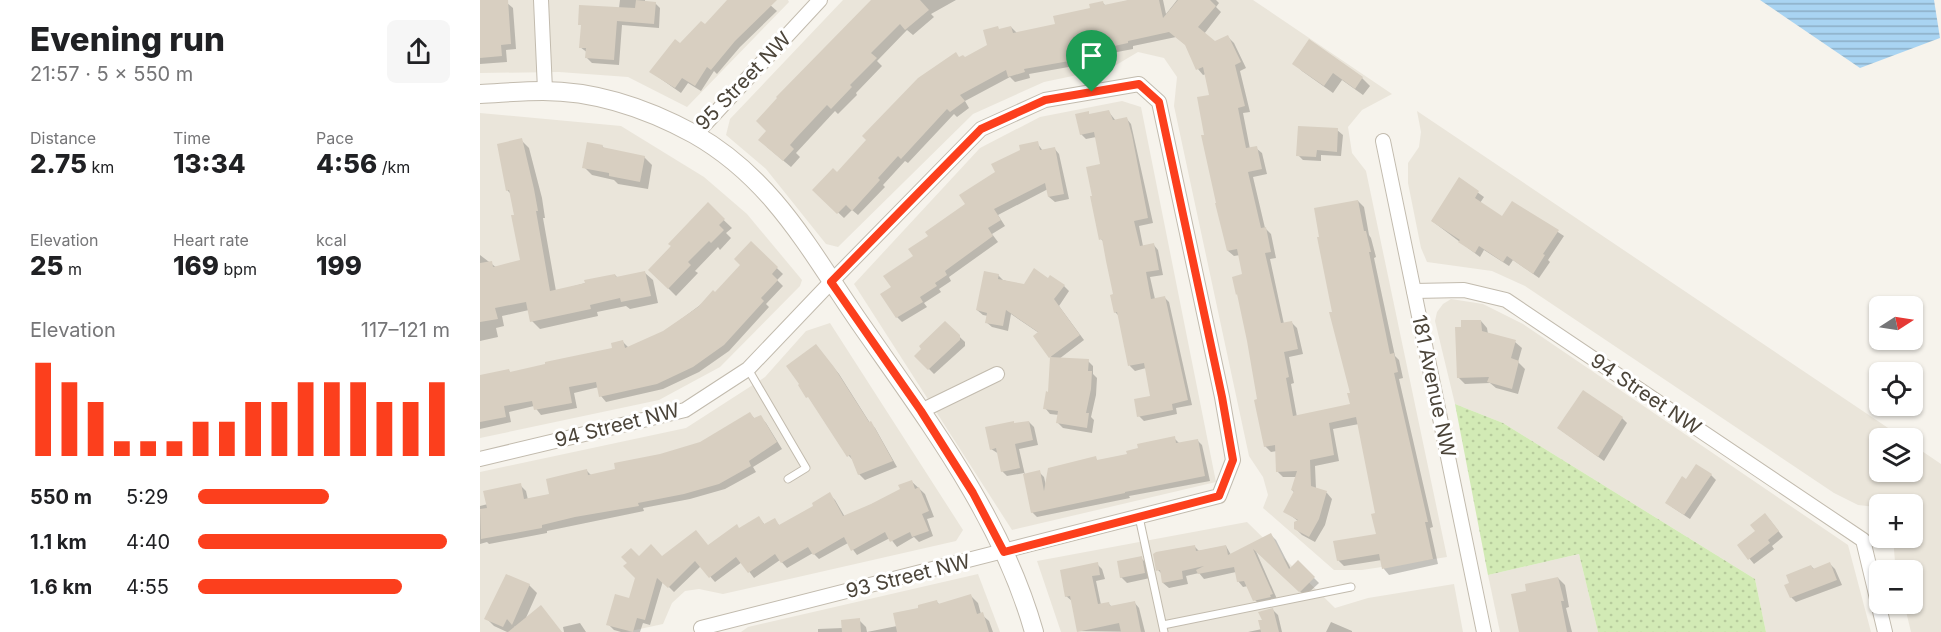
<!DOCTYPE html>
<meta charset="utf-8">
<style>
:root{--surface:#fff;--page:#f6f6f6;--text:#202124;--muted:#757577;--accent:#fc3f1d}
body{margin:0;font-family:Inter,sans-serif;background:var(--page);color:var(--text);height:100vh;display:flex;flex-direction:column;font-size:22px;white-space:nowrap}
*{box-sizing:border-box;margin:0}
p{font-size:20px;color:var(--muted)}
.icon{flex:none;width:33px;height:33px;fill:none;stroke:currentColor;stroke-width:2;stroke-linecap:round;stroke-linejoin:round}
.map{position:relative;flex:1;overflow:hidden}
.sheet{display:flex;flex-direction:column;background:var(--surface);width:480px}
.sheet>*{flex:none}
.needle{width:39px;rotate:78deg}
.controls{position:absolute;left:1389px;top:296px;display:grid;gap:12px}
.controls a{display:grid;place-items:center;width:54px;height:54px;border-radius:9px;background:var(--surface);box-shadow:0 2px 4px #0004;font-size:30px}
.pin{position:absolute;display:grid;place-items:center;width:51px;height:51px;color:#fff;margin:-62px -26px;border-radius:50% 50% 50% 0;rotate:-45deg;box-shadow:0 0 6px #0007}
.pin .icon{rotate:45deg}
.round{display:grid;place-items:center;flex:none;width:63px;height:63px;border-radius:9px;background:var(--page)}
.summary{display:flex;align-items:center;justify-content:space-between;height:102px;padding:0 30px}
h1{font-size:33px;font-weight:800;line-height:45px}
.metrics{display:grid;grid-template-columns:repeat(3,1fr);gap:9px;height:102px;padding:6px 30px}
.metrics div{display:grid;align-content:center}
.metrics b{font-size:26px;font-weight:800}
.metrics small{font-size:16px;font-weight:400}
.metrics p{font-size:16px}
.chart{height:168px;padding:12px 30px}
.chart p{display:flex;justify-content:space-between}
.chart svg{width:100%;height:108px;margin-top:6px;stroke:var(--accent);stroke-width:6}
ul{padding:0 30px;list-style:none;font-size:20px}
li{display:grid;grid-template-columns:96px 72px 1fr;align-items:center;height:45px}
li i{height:15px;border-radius:8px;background:var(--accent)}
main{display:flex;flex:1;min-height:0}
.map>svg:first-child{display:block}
.residential{fill:#eae5da}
.grass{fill:url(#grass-dots)}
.water{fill:url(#water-rules)}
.shadow{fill:#0003}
.building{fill:#d8cfc1}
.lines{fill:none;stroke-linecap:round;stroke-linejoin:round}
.service-casing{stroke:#c2bbae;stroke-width:9}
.minor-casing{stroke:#c2bbae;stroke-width:16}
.tertiary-casing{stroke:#c2bbae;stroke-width:20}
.service{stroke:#fff;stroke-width:7}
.minor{stroke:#fff;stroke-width:14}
.tertiary{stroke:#fff;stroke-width:18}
.route-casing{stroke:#fff;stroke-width:12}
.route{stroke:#fc3f1d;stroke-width:8}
.labels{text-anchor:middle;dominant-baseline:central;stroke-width:6;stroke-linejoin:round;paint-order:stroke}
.street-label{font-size:20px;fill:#4b4439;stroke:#fff}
</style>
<main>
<section class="sheet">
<div class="summary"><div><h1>Evening run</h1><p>21:57 · 5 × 550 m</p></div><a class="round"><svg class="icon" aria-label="share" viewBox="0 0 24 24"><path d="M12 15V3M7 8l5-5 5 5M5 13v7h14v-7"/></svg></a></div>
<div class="metrics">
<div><p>Distance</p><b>2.75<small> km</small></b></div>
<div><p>Time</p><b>13:34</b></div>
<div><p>Pace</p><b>4:56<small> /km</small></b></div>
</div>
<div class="metrics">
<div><p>Elevation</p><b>25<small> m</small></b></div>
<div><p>Heart rate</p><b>169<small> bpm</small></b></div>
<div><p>kcal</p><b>199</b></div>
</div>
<div class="chart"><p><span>Elevation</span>117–121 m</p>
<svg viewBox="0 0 160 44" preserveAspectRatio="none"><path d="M5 44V6M15 44V14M25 44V22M35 44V38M45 44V38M55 44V38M65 44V30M75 44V30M85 44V22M95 44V22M105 44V14M115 44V14M125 44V14M135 44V22M145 44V22M155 44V14"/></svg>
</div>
<ul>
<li><b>550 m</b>5:29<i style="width:52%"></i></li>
<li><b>1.1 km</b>4:40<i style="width:99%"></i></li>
<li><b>1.6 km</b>4:55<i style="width:81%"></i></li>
</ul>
</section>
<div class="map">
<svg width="1461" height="632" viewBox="0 0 1461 632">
<defs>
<pattern id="grass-dots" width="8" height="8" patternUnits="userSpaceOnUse" patternTransform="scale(1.5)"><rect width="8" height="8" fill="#d2eab5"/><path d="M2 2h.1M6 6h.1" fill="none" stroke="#b6ca9c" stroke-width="1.8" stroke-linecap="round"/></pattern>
<pattern id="water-rules" width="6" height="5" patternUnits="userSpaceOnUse" patternTransform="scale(1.5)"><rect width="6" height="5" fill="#a9d4f2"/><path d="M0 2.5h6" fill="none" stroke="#8caec5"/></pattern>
</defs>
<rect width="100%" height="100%" fill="#f6f3ec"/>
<!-- residential -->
<g class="residential">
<polygon points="0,0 308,0 309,2 207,107 148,77 79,72 0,73"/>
<polygon points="363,0 773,0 912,94 882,110 868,127 872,153 886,171 967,557 882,570 854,570 783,508 788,495 783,477 769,456 694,106 697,77 684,58 658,52 631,68 564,82 493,114 358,247 346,244 286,169 246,135 250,119"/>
<polygon points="642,101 661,107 736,482 532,530 374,284 500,148 560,117"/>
<polygon points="937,111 1423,438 1400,438 1400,471 1432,471 1433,445 1461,464 1461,632 1431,632 1424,603 1432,603 1432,570 1417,570 1415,562 1413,537 1432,537 1432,504 1400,504 1399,512 1396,507 1378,505 1354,493 1045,286 1012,271 947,262 941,248 928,183 928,163 939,147 941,132"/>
<polygon points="0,113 141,126 224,177 267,214 322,280 320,286 240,367 179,400 0,438"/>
<polygon points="971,299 1003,304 1043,324 1368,545 1391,632 1286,632 1275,579 1023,423 975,404 955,321 957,312 963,304"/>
<polygon points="350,323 483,530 476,541 243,594 219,589 205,591 192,603 183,624 146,632 0,632 0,472 206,428 285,377 326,331"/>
<polygon points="767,522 855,608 888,598 974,584 983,632 581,632 557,561"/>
<polygon points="1099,554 1118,632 1020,632 1008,575"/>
<polygon points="498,574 520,632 261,632 268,627"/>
</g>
<!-- grass -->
<polygon class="grass" points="975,404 1023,423 1275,579 1286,632 1118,632 1099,554 1008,575"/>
<!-- water -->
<polygon class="water" points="1280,0 1454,0 1460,38 1380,68"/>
<!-- shadow -->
<g class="shadow">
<polygon points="0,0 20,0 27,3 33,8 36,49 26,50 27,62 0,64"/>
<polygon points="140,0 165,0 165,2 175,3 180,8 179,28 142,25 139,65 112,63 107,58 108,53 100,47 102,26 100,24 139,8"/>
<polygon points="249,0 294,0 289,4 297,11 260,47 237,74 234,71 221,91 208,83 201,93 171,72 200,45 225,26"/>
<polygon points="393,0 476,0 451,14 454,17 433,35 427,30 397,61 402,66 376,93 377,95 358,114 355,111 316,153 320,157 311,167 287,147"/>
<polygon points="650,0 683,0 686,14 697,0 736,0 739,3 736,7 741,12 724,34 734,43 748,37 754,43 766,68 760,71 770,112 763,113 770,149 776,148 782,153 787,174 773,177 785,228 791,234 796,258 790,259 804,324 811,322 817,328 823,354 809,357 814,383 811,384 817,417 871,405 871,394 854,313 878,201 884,207 889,235 891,238 896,257 894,258 915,356 919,360 923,378 919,379 953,527 950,528 958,564 909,575 904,569 902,560 864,566 858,560 898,535 896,514 879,424 853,429 859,461 835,466 836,489 847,493 852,499 845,525 835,542 822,535 816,529 818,521 805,511 815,493 812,490 817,477 803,477 797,471 797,451 791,452 785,446 764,275 760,255 754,256 748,251 726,136 731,96 726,74 723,75 718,69 707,46 696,37 653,46 653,49 616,56 617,62 549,74 550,78 535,82 530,77 485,101 489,108 477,117 474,114 428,163 425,161 403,185 405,187 378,215 372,210 364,218 334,190 357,174 480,58 485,59 509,46 520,30 531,27 537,33 576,25 623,3 626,6"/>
<polygon points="814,63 882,78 890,86 883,95 862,80 853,93 822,71"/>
<polygon points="628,111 636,121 646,118 651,124 673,223 659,226 663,246 673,244 678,250 683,275 670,277 675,299 684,297 689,302 712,405 696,408 697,414 664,421 659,416 672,397 666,368 655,371 650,366 639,316 635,312 635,295 624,242 621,239 622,165 616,137 606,139 601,134 608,113 610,115"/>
<polygon points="857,130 863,135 861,156 841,155 841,161 823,160 818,155"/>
<polygon points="41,140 49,148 62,198 65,218 63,218 76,291 135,275 138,278 165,273 173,280 178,303 150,309 146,306 117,312 118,316 60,329 52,321 49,310 22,316 24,326 16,328 18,337 0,341 0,255 17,268 42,260 31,194 27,190"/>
<polygon points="557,143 563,151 574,148 579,154 589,199 575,202 569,197 568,189 518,215 525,226 512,234 518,242 469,277 471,281 459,289 461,292 444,303 447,307 422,322 417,317 413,287 435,256 450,237"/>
<polygon points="122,146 125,149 164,157 172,165 168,189 138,184 134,180 112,175 104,167"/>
<polygon points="979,179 1004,197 1000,203 1023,218 1033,203 1084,236 1068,260 1070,262 1059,278 1033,260 1029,266 1004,250 1000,257 952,221"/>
<polygon points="228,205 252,228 246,233 251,238 240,250 238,247 215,271 218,273 196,296 170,270"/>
<polygon points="271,243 303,274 297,280 303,286 286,304 289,307 249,351 219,372 183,389 126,402 121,396 119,387 94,393 97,408 61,415 54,406 29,412 31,422 0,429 0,376 28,370 31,373 134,349 143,342 149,348 184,332 235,294 262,265"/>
<polygon points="518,275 523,280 544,286 569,280 584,286 589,291 579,306 604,340 579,359 608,361 613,366 613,374 617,378 616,395 611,417 614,420 612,433 583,428 578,423 579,415 570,414 565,408 570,393 572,358 555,336 559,333 531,314 528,331 512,327 506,322 508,316 503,315 497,310"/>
<polygon points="1001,321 1007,328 1008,334 1035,342 1042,348 1038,362 1045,369 1038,394 1016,388 1010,383 985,384 978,377"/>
<polygon points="465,323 485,342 485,346 454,374 436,356"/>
<polygon points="336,346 359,374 390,423 395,428 417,467 385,480 379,474 374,461 369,456"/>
<polygon points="270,414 275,419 280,417 286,423 302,449 273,467 276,472 245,489 210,499 163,508 164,511 67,531 67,533 9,544 7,542 0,544 0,506 8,504 40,485 46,491 48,500 71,495 107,471 112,476 137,471 220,444"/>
<polygon points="1142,418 1147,423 1124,461 1078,428"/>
<polygon points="549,422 554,427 558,445 539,449 545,475 559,472 564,477 566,486 615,458 619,462 649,456 694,438 700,444 717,440 722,445 730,481 649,496 650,498 557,517 552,512 544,473 527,476 522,471 519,454 511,449 536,425"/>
<polygon points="1231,475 1236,480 1210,519 1192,507 1207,481"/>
<polygon points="431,481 445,494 454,517 447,519 453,536 439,542 434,537 417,547 410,538 377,555 368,543 339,559 333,553 307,568 300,560 274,578 262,562 235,582 221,566 194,592 183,581 170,625 163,623 160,632 141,632 134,630 128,624 150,600 157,578 159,558 182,558 229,546 279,518 285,525 294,520 300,526 335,506 349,494 355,500 365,517 422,490"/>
<polygon points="1290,520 1303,537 1292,546 1294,549 1274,564 1259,546"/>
<polygon points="791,535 796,540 811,569 818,562 839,583 825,596 775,549 797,599 780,605 775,600 768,586 763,587 758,581 756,572 724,579 719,573 706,576 708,584 689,588 683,583 682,574 678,570 715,547 719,551 746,546 751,555"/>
<polygon points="661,558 666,563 670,578 647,583 641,577"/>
<polygon points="617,564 622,569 625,579 616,581 621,605 629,604 632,607 654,602 659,608 665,632 598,631 592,601 586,596"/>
<polygon points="1350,564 1355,569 1362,585 1316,602 1311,597 1331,566 1335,570"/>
<polygon points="1078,578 1085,585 1089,607 1086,608 1092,632 1041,632 1048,592"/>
<polygon points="49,585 57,593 45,620 81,632 39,632 35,626 32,632 27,632 14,626 6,618"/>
<polygon points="491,596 498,603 501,614 509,621 513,632 338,632 338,629 363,628 379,620 386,627 387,632 417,626 440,609 457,602 460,605"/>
<polygon points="793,610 798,615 802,632 768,632 782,629 784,621"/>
<polygon points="851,622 872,631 872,632 846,632"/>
<polygon points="100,623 106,632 84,632 83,627"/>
</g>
<!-- building -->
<g class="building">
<polygon points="0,0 28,0 31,44 21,45 22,56 0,58"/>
<polygon points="156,0 176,2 174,24 137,21 134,60 105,58 106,48 99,48 101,25 98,25 99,5 155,8"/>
<polygon points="247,0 297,0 255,41 231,70 227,67 215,86 202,78 195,88 169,72 195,39 200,43 221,21 225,24"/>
<polygon points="391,0 440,0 449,10 425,30 420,24 391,53 397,58 370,85 372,87 351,109 347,105 317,137 310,145 314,149 303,161 278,140 286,131 276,121 297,98 296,97"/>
<polygon points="648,0 679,0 683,18 698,0 730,0 736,6 718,27 735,41 748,35 761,62 755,65 765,106 758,108 766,148 777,146 782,169 768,172 781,228 786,227 791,252 785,253 801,323 812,321 818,349 804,352 809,377 806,378 813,416 870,404 867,393 870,393 849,312 852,312 837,237 839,237 834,208 878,200 884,231 886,231 891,252 889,252 910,354 914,353 918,372 914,373 948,522 945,522 953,559 902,569 899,554 857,561 853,541 896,534 891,514 895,513 876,417 849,423 854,455 830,460 831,486 847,491 839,519 829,537 814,529 814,522 818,520 803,512 814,491 811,490 817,471 796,472 795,445 784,447 774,400 777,399 767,341 757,294 756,295 752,277 762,274 757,249 747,251 735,203 736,203 721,135 724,135 717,97 729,95 723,67 716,70 705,45 689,32 648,41 648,43 611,51 612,57 544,69 545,72 528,77 526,70 480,95 485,101 470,112 467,109 421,159 418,156 398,178 400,180 372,211 366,205 357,214 332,190 353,168 357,172 386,140 382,136 438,78 476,52 479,57 483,55 485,57 507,45 503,30 518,26 519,29 531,26 533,33 575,24 573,16 610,8 609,4 623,1 624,5"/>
<polygon points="829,39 883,77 875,89 853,73 844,86 812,64"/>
<polygon points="629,110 633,120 647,117 652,135 668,218 654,221 660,246 674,243 679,270 666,272 671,299 685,296 708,400 692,404 693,410 657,417 654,399 670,396 664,363 648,366 637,312 634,313 630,295 633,294 626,261 622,239 619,240 610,196 612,196 606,167 620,164 614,132 600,135 595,114 609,111 609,114"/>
<polygon points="818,126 858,128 857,152 837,150 836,157 816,156"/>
<polygon points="42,138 54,189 58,211 56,211 70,291 105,283 104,280 135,274 136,277 165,271 171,296 141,302 140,298 110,305 111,309 50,322 46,302 15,308 18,319 0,322 0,263 12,261 13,267 40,260 31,215 34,215 29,190 26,191 17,144"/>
<polygon points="558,141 560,150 575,147 584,194 568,197 565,183 514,209 521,220 508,228 513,236 465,271 467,275 455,283 457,286 440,297 443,302 416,318 400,294 411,287 403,276 433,256 428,249 448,236 445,232 485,204 479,195 515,172 511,164 540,150 539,145"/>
<polygon points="107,142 123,145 122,147 165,156 160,182 129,176 129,173 102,168"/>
<polygon points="979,177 999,191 995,198 1022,216 1032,201 1079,230 1063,254 1065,255 1053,274 1027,256 1023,262 999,246 995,253 978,242 980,240 951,221"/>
<polygon points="228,202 245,219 239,225 244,230 231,243 229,241 208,262 211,265 188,289 168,270 191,246 188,244"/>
<polygon points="271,241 298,267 292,274 298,280 281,298 284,301 244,345 213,367 177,384 119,397 116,382 89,387 92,403 54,410 52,401 24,406 26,417 0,422 0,375 29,369 30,372 65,364 65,362 132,348 131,343 143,340 145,348 183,331 218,307 233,290 235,292 260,265 254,259"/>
<polygon points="554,268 568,278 570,275 585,285 574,299 600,335 569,358 553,336 558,332 526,310 523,326 505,323 507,313 496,310 504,271 519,274 518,279 544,284"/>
<polygon points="981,320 1001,320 1002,331 1036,340 1031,358 1039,361 1032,389 1007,382 1009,377 977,378 975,327 981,327"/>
<polygon points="465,321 480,335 480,340 448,370 434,356 441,349 439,346"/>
<polygon points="336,344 354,367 389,422 391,421 413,461 378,475 370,455 367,457 328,397 326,398 318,385 319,384 306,366"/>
<polygon points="570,357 609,359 608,371 612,371 611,389 606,413 609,413 607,428 576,423 578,411 563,409 566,391 568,392"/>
<polygon points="1103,390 1143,417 1118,457 1077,428"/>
<polygon points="270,412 274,418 281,415 297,442 269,461 271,466 239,484 204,494 158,503 159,506 95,517 62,525 62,528 1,539 0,509 7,508 3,491 41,483 44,499 69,494 66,479 107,469 108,475 135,469 134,463 180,454 220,442"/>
<polygon points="534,421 534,423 549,421 553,440 535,444 540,468 521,472 516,448 510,450 505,427"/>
<polygon points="695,436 696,443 718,439 725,476 645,492 645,493 551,513 543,474 560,470 564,491 568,468 616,456 617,460 647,454 646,451 658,448 657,444"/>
<polygon points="1216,464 1232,474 1204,515 1185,503 1202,476 1206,479"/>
<polygon points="432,480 435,489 439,487 449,511 442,514 449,531 432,537 430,532 410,542 405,532 371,551 364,537 333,555 328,547 301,563 295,554 268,573 256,557 229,578 215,561 188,588 177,578 165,620 157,618 153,632 126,625 135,594 149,598 155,578 143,566 147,563 141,557 151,548 159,556 171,544 182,556 216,530 228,545 257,524 259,528 279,516 284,524 295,518 299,525 333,506 332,503 350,492 363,516 391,504 420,489 418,485"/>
<polygon points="1285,513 1299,531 1288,540 1290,543 1268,560 1257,545 1275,531 1270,525"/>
<polygon points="791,533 809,569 818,560 835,577 821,591 819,592 773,549 793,594 790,595 791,597 773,601 764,581 757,582 754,567 718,574 716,570 724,566 702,571 703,579 682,583 680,570 676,571 673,554 676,552 715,545 716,551 746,545 748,555"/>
<polygon points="662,556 665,573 640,578 637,561"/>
<polygon points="618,562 620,575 612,576 618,604 629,602 630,606 655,601 661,632 641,632 639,623 597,632 590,596 585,597 580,570"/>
<polygon points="1350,562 1357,580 1310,598 1304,585 1309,583 1306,575 1331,565 1333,569"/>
<polygon points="26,574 50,584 32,625 27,619 23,627 4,619"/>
<polygon points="1078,577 1084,601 1081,601 1087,632 1039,632 1031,594 1046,591 1045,584"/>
<polygon points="491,594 497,614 503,612 509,632 417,632 413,613 438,608 438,605 457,600 458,604"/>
<polygon points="61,605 82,632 28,632"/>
<polygon points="793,608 799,632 781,632 778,620 782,620 778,612"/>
<polygon points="380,618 381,632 362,632 361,620"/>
</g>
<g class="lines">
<defs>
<g id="service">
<polyline points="268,369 326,468 308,479"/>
<polyline points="659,517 684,632"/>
<polyline points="683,625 871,587"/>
</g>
<g id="minor">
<polyline points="61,0 65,90"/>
<polyline points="215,135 340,0"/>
<polyline points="903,141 1004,632"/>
<polyline points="934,291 984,290 1026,300 1383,540 1405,632"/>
<polyline points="441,411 517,374"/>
<polyline points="0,459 205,410 268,369 351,282 501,129 565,100 659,84 679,102 742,397 753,460 739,496 221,628"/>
</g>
<path id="tertiary" d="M0 94C21 93 42 91 63 91 116 91 168 109 214 134 295 180 331 253 382 326 448 421 522 518 554 632"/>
</defs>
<!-- service casing -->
<use href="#service" class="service-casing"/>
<!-- minor casing -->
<use href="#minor" class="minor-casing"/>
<!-- tertiary casing -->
<use href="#tertiary" class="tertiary-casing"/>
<!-- service -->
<use href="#service" class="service"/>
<!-- minor -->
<use href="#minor" class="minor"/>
<!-- tertiary -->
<use href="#tertiary" class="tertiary"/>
</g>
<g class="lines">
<defs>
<polygon id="route" points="659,84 679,102 742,397 753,460 739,496 524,552 493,493 441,411 351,282 501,129 565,100"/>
</defs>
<!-- route casing -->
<use href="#route" class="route-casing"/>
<!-- route -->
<use href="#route" class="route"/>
</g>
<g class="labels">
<!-- street labels -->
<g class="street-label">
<text transform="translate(263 81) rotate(-46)">95 Street NW</text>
<text transform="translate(954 386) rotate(78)">181 Avenue NW</text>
<text transform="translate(1166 394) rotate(34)">94 Street NW</text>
<text transform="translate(137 425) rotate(-14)">94 Street NW</text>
<text transform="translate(428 576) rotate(-14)">93 Street NW</text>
</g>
</g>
</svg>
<div class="controls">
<a><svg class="needle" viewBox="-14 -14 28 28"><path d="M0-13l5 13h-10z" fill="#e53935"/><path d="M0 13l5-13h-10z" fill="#757577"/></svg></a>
<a><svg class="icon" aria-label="locate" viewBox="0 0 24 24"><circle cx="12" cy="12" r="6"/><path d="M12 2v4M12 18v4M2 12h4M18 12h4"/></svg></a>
<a><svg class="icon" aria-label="layers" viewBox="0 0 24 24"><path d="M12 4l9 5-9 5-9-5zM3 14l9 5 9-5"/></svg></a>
<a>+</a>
<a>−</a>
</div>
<div class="pin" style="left:612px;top:92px;background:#1e9e55"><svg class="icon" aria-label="arrive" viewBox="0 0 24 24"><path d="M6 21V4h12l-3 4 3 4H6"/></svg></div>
</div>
</main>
